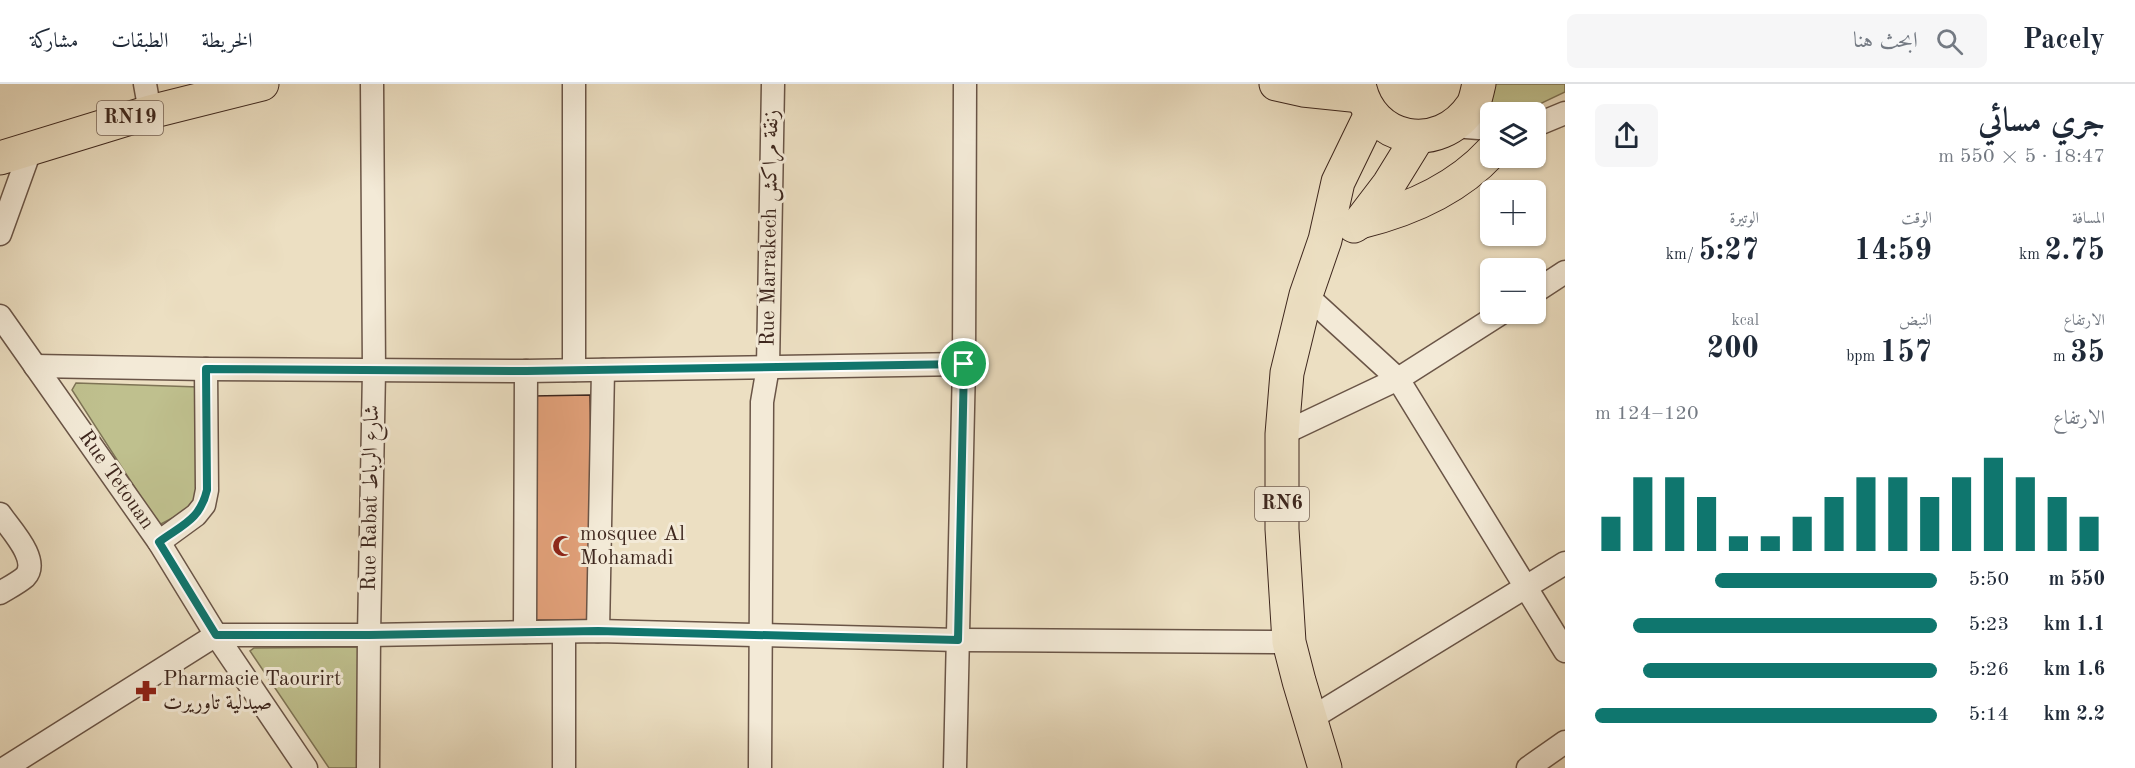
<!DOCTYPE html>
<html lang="ar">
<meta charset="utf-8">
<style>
:root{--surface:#fff;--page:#f6f6f7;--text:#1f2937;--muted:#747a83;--line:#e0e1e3;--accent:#0f766e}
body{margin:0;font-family:"Old Standard TT",Amiri,serif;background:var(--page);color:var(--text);direction:rtl;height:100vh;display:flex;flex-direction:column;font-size:22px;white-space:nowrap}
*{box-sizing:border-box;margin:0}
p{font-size:20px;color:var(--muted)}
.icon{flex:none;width:33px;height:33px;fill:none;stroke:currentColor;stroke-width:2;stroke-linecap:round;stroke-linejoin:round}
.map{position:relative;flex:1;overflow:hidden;direction:ltr}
.side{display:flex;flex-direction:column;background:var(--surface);width:570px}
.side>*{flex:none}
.controls{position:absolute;left:1480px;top:18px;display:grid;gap:12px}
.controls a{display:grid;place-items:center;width:66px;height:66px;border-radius:9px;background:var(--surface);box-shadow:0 2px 4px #0004;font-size:30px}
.pin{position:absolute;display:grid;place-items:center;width:51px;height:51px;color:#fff;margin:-26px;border:3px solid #fff;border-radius:50%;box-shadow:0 2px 6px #0007}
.round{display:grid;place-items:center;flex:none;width:63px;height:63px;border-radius:9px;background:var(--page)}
.summary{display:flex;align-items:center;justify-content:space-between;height:102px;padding:0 30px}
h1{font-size:33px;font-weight:600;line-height:45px}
.metrics{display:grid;grid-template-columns:repeat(3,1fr);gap:9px;height:102px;padding:6px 30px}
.metrics div{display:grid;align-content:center}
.metrics b{font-size:30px;font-weight:600}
.metrics small{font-size:16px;font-weight:400}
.metrics p{font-size:16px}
.chart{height:168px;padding:12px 30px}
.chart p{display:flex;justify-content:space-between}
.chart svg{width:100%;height:108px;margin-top:6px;stroke:var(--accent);stroke-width:6}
ul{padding:0 30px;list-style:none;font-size:20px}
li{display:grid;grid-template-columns:96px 72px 1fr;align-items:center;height:45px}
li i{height:15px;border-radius:8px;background:var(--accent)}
header{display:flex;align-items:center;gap:36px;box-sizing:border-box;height:84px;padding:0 30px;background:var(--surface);border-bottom:2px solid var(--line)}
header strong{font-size:28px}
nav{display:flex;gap:33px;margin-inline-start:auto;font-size:21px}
.search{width:420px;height:54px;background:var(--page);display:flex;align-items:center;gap:15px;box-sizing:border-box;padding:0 21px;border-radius:9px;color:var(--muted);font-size:22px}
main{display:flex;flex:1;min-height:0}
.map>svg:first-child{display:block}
.green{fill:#bfc08e;stroke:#7e7456;stroke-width:1.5}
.building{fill:#e1a079;stroke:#3e271e;stroke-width:1.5}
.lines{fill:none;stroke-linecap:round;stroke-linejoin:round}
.minor-casing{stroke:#6a5547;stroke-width:25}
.primary-casing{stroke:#3e271e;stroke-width:35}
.minor{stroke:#f3ead7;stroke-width:22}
.primary{stroke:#ecdfc2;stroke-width:33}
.route-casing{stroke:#fff;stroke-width:12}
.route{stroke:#0f766e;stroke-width:8}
.labels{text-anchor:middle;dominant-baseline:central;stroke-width:6;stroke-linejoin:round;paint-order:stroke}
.shield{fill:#f3ead7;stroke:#746256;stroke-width:1.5}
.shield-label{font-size:20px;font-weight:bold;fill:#3e271e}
.street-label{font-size:21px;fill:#3e271e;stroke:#f3ead7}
.poi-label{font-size:21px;fill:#3e271e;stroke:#f3ead7;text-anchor:start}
</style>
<header>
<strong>Pacely</strong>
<div class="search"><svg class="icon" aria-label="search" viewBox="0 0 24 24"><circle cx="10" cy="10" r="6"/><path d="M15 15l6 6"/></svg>ابحث هنا</div>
<nav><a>الخريطة</a><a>الطبقات</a><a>مشاركة</a></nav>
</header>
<main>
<section class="side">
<div class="summary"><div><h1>جري مسائي</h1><p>18:47 · 5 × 550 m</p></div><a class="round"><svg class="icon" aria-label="share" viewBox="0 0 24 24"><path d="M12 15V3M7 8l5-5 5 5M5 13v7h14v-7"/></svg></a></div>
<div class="metrics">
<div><p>المسافة</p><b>2.75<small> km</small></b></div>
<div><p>الوقت</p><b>14:59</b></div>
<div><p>الوتيرة</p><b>5:27<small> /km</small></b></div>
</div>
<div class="metrics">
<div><p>الارتفاع</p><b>35<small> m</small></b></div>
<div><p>النبض</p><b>157<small> bpm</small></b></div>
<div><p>kcal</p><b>200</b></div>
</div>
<div class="chart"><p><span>الارتفاع</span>120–124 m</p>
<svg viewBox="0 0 160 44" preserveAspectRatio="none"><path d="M5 44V30M15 44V14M25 44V14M35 44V22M45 44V38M55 44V38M65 44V30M75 44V22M85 44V14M95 44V14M105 44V22M115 44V14M125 44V6M135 44V14M145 44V22M155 44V30"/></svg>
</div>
<ul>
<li><b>550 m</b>5:50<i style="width:65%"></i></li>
<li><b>1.1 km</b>5:23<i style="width:89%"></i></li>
<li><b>1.6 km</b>5:26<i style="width:86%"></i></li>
<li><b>2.2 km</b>5:14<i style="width:100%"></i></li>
</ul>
</section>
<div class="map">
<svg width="1565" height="684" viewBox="0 0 1565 684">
<rect width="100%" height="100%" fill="#ecdfc2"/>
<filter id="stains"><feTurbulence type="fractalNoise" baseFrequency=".00333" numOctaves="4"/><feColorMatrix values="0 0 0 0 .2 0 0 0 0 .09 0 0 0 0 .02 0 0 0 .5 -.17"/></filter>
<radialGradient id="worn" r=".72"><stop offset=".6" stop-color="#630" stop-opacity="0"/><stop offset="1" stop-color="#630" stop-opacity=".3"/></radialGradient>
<!-- green -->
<g class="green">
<polygon points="1469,0 1565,0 1565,8 1523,28 1491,28 1491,44 1465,31"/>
<polygon points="76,299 199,303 201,419 159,441 72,306"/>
<polygon points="360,563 360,684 329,684 250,567 254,564"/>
</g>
<!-- building -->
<polygon class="building" points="590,311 594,537 536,536 532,312"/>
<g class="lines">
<defs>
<g id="minor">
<polyline points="145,0 150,28"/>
<polyline points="574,0 574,286"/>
<polyline points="1536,41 1565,29"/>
<polyline points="1454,42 1491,45"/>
<polyline points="0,150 31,64"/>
<polyline points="1536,207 1565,188"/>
<polyline points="1306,211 1398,295 1565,567"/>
<polyline points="0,232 159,458 216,551 306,684"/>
<polyline points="35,282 206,285 526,287 964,280"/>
<polyline points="1282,350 1398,295 1500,230"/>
<path d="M0 430C10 445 41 476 25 493 18 499 8 504 0 509"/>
<polyline points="159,458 196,431 204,421 207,406 206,285"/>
<polyline points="598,547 603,286"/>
<polyline points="525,548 526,287"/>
<polyline points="564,549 564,684"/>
<polyline points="1310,635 1565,479"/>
<polyline points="5,684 216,551 369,551 598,547 958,556 1289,558"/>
<polyline points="368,684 369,551 374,287 372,0"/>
<polyline points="760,684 762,318 768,283 773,0"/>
<polyline points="955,684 964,280 965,0"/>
<polyline points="1528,684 1565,658"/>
</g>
<g id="primary">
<polyline points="1276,0 1303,6 1361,12"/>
<path d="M1359 0C1370 58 1439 71 1472 22 1476 16 1477 7 1479 0"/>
<polyline points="0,74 150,28 262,0"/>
<path d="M1360 138C1409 126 1457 105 1491 68"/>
<polyline points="1354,142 1360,138 1389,100 1418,53"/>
<polyline points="1325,684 1299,597 1289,558 1282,445 1282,350 1287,289 1306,211 1325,156 1338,98 1371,30"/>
</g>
</defs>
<!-- minor casing -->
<use href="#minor" class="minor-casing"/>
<!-- primary casing -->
<use href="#primary" class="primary-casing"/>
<!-- minor -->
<use href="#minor" class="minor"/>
<!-- primary -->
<use href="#primary" class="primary"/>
</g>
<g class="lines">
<defs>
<path id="route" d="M964 280 958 556 598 547 369 551H216L159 458C182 441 200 436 207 406L206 285 526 287Z"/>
</defs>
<!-- route casing -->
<use href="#route" class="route-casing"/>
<!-- route -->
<use href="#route" class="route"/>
</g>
<!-- icons -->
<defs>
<symbol id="mosque-bare" viewBox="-9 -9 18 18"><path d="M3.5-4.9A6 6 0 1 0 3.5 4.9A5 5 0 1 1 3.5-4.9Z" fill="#8f2418" stroke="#f3ead7" stroke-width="2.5" paint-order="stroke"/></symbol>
<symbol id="pharmacy-bare" viewBox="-9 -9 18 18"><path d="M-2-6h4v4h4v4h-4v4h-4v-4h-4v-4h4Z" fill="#8f2418" stroke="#f3ead7" stroke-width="2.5" paint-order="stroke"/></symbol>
</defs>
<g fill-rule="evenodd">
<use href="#mosque-bare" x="548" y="447" width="30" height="30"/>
<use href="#pharmacy-bare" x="131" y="592" width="30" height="30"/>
</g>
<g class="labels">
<!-- shield labels -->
<g class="shield">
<rect x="97" y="17" width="66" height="34" rx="4.5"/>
<rect x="1255" y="403" width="54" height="34" rx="4.5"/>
</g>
<g class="shield-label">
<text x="130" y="34">RN19</text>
<text x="1282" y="420">RN6</text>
</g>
<!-- street labels -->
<g class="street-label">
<text transform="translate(770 144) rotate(-89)">Rue Marrakech زنقة مراكش</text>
<text transform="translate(116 396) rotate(55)">Rue Tetouan</text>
<text transform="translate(371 414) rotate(-89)">Rue Rabat شارع الرباط</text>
</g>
<!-- poi labels -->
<g class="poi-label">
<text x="580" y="450">mosquee Al<tspan x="580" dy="24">Mohamadi</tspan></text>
<text x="163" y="595">Pharmacie Taourirt<tspan x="163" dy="24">صيدلية تاوريرت</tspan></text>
</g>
</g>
<rect width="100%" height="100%" filter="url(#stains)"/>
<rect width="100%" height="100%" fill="url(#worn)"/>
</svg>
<div class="controls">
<a><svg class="icon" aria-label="layers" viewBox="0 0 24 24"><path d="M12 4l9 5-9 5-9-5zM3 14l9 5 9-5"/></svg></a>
<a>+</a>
<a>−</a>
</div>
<div class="pin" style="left:964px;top:280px;background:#1e9e55"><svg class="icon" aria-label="arrive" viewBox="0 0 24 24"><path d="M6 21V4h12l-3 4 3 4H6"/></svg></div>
</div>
</main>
